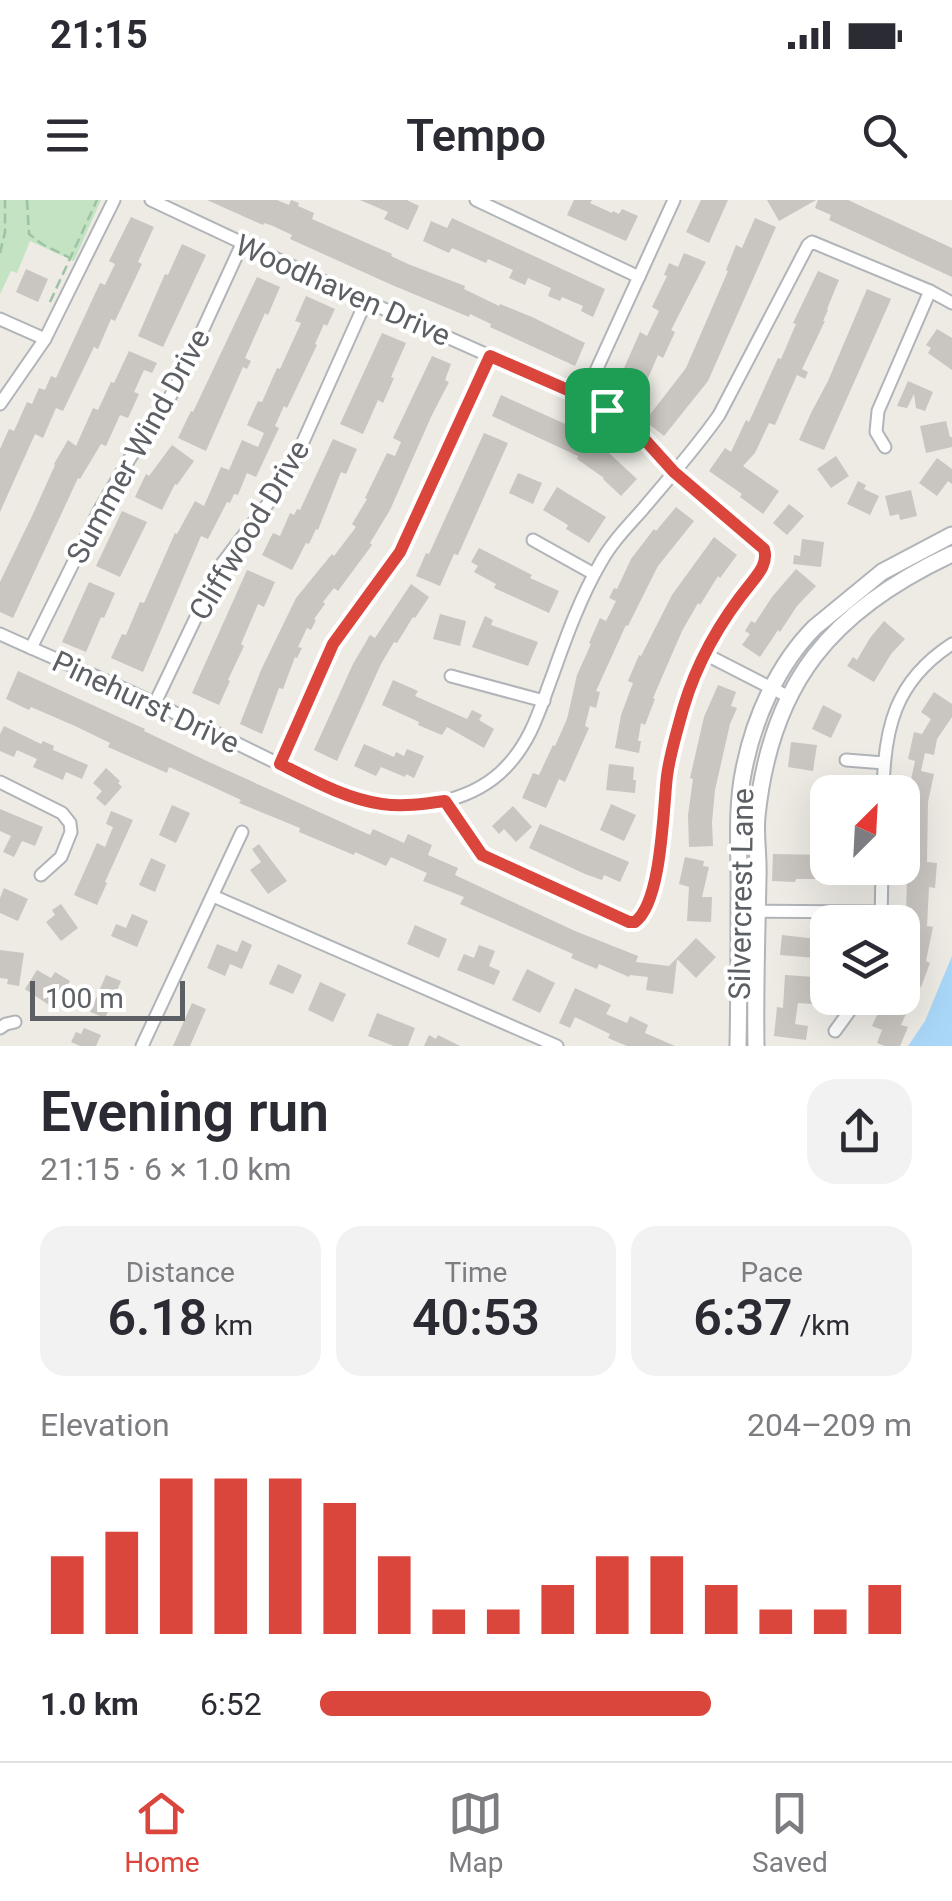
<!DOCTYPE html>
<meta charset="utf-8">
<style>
:root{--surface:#fff;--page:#f2f2f3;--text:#2b2b33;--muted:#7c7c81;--line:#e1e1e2;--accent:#da453c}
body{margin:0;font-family:Roboto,sans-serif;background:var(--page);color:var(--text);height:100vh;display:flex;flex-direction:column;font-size:38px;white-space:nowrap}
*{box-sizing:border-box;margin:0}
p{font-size:32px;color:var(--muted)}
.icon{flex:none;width:55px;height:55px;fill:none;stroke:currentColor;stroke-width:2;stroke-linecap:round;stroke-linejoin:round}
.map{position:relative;height:846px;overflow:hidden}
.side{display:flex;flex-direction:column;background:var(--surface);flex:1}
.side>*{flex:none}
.needle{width:65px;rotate:24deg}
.buttons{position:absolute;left:810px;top:575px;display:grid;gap:20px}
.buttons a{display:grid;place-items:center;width:110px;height:110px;border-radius:20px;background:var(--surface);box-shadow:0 10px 40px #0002;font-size:50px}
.scale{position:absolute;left:30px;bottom:25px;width:155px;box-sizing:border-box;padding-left:10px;border:5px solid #5c5f63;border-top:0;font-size:28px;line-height:35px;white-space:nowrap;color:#5c5f63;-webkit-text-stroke:8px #fff;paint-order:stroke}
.pin{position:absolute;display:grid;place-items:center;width:85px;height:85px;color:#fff;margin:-42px;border-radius:20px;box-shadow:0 5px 15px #0006}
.round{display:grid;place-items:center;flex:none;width:105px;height:105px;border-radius:30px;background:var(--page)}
.headline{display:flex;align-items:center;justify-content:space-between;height:170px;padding:0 40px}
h1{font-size:55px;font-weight:600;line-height:75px}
.metrics{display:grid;grid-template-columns:repeat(3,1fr);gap:15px;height:170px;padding:10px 40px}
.metrics div{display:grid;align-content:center;border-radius:25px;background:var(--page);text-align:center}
.metrics b{font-size:50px;font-weight:600}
.metrics small{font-size:28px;font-weight:400}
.metrics p{font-size:28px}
.chart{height:280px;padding:20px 40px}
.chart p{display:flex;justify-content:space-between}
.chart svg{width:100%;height:180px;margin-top:10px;stroke:var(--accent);stroke-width:6}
ul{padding:0 40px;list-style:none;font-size:32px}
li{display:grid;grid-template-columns:160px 120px 1fr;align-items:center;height:75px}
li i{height:25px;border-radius:12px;background:var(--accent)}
.status{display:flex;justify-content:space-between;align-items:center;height:70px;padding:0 50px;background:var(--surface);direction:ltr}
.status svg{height:28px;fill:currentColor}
header{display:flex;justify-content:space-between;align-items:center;height:130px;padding:0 40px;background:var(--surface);font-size:45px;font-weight:600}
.menu{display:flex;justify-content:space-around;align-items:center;height:140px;border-top:2px solid var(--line);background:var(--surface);font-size:28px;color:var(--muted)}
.menu a{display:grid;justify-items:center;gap:5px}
.menu .active{color:var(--accent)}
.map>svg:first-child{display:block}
.green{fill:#c3e3c2}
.water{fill:#a9d7f8}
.building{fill:#c9c5c0}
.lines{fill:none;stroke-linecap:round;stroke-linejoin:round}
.minor-casing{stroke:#b1b4b8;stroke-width:15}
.tertiary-casing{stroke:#b1b4b8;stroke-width:19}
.path{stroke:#9cc3a6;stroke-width:2.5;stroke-dasharray:10 5;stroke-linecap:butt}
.minor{stroke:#fff;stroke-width:11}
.tertiary{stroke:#fff;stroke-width:15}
.route-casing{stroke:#fff;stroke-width:20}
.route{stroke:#da453c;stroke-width:12}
.labels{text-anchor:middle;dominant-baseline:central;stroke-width:8;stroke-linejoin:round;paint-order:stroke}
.street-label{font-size:30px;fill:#5c5f63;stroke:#fff}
</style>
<div class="status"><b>21:15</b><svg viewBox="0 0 49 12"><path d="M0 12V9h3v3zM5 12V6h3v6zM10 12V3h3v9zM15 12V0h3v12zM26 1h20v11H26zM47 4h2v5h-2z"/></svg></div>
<header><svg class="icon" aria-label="menu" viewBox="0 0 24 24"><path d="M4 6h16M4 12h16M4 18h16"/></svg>Tempo<svg class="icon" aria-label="search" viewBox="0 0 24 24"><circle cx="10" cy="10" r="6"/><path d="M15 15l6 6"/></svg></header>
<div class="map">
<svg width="952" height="846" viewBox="0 0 952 846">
<rect width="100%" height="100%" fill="#edebe4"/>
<!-- green -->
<polygon class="green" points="0,0 101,0 74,61 30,41 17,73 11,71 0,94"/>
<!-- water -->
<polygon class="water" points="952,756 952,846 908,846 925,821"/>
<!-- building -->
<g class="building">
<polygon points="207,0 277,0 289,5 291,0 299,3 298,6 314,13 312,19 392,54 391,56 408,64 465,86 464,89 499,106 500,104 532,117 585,143 575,166 490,127 491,124 470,114 469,117 392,85 290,39 292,35 273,26 264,23 263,25"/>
<polygon points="360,0 407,0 419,6 408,30 384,19 388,12"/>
<polygon points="574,0 592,0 590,3 612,13 613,11 619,14 622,9 638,16 626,41 567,15"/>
<polygon points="701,0 728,0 709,43 686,32"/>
<polygon points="767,0 816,0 779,21"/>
<polygon points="818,0 848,0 952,48 952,77 829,20 831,15 815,8"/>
<polygon points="131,17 154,27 138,62 142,64 115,121 111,119 98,149 94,147 63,211 56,208 43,238 35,234 0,312 0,249 9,229 14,231 27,202 32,204 39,188 45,190 51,176 56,178 100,83 105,85 115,64 109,61"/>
<polygon points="452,18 605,89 593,117 581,111 583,106 562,97 560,101 548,96 551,88 528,78 525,85 509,78 513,70 488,59 486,63 452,48 449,53 423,41 431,21 447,28"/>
<polygon points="755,18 776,27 708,181 664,236 645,221 686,168 728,71 726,70 736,45 742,48"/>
<polygon points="182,44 206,55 163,147 138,136 165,74 168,75"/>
<polygon points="684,53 706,62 671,130 675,132 663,158 658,155 645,185 636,181 628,199 613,193 640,132 647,136 659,111 652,107 667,76 664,75 669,63 678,67"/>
<polygon points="26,69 48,79 38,102 16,92"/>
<polygon points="818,71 839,80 827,109 828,110 823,121 825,121 802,169 808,172 805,179 797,175 775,225 769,223 755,253 743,266 779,291 763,314 740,297 742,294 709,271 725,248 731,252 746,220 749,222 778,158 781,159 796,124 793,123"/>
<polygon points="257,77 280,87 268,115 265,113 245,158 251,161 247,169 243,167 206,251 178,238 191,211 193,212"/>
<polygon points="867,89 891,99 824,250 799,240 811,213 828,181"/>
<polygon points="306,96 335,109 327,126 324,124 315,144 317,145 287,208 284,206 275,226 279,228 256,277 247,273 238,295 234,294 230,303 227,302 208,339 201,336 143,472 111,458 122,434 126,435 140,402 144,403 175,333 177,334 195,301 204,306 221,267 229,270 242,240 258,247 264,233 247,225 258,201 262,202 277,168 280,169 301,123 295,121"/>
<polygon points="937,129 952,138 952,170 928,153 931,148 926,145"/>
<polygon points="382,133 406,143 391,177 394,178 383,203 378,200 363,234 340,224"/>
<polygon points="129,151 157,163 152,173 144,170 134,192 139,194 128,218 120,215 106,246 101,244 80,279 78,278 13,418 0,412 0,382 33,314 55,265 54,264 68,240 76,246 93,208 98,210 111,182 114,183"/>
<polygon points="432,156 451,164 445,180 449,182 431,217 390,310 370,343 372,345 338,391 334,388 323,402 325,404 314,419 316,420 311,430 307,428 298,447 302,448 297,458 295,457 283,489 279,488 262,534 240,524 261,470 296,398 332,354 334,356 356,327 352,324 367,299 365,298 387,253 395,256 401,242 393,238"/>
<polygon points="908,181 933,192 925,211 916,208 914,194 907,208 897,206"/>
<polygon points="501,195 583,232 582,235 610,254 637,279 621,296 603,279 604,278 577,259 578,256 492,216"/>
<polygon points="946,221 950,237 952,237 952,247 926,253 920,226"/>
<polygon points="484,233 508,243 458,355 454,354 440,386 416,376 426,353 429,354"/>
<polygon points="333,239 357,249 346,274 341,272 318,330 316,329 309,344 306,343 292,370 262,355 273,333 280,336 290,313 294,315 297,309 300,310"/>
<polygon points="172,245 194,261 177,285 175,284 162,310 135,297 146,274 149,276"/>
<polygon points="836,256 849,276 831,288 817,269"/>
<polygon points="937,258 952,269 952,284 948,281 937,296 919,283"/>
<polygon points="518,273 542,283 533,304 509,293"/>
<polygon points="858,281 866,285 864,289 879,296 870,315 847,304"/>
<polygon points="557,287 606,317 589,343 566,329 568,325 543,310"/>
<polygon points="911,290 917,316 900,320 899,314 890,316 885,296"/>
<polygon points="789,304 804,316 787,335 773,323"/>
<polygon points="676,307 694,321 658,366 628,426 626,425 596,491 600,492 596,508 590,506 585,526 589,528 565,582 559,579 546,608 522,598 533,573 539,575 553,545 555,546 567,519 577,475 591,444 589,443 600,418 606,421 616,401 609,398 614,388 617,389 631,359 654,329 656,331"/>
<polygon points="122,311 147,322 120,377 96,366"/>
<polygon points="714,337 737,355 720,378 718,376 700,405 698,403 682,431 653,498 655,499 645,525 641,523 638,541 641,541 639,553 615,548 621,515 633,483 628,481 639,455 641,456 672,395"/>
<polygon points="802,339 824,342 821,367 793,364 794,355 800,356"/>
<polygon points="479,348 532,375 530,378 559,391 549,413 494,388 496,384 474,372 478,366 471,362"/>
<polygon points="796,369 816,386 797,406 780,432 778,430 760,457 742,445 750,434 745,431 751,421 755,423 772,397"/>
<polygon points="247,370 275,382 264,407 258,404 241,444 244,446 228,480 230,481 219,505 192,493"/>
<polygon points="89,382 115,393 104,418 101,417 86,452 62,442"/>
<polygon points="411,384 429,397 415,418 413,417 397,443 394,442 381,464 337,561 314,550 353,464 370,435 375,438"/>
<polygon points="440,414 466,421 460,446 433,439"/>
<polygon points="485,416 493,420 491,425 538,442 528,466 472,447"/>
<polygon points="884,421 905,439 891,454 874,482 847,466 853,457 857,460 870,438"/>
<polygon points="18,471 145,529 144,531 209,562 370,635 373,629 404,643 408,634 432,645 428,655 458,668 455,675 575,731 638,756 636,762 669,766 696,738 716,757 696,778 677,759 673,794 646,790 648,777 630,775 629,777 599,764 597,769 571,758 573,754 460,704 464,697 423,681 427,673 391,657 386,666 355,652 354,655 299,632 300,628 239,603 241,600 211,586 169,567 167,573 108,547 110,543 75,526 31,507 29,510 6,499"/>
<polygon points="393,480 418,491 415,496 467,519 472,510 482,515 479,520 494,529 484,548 447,527 442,535 418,525 419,522 382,505"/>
<polygon points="718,485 736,492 731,506 737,508 730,524 715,590 712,622 713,646 689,647 688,615 693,579 690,578 704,517"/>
<polygon points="934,492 952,504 952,517 937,539 934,555 925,553 921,571 934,574 928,602 927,662 937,663 935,688 929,687 927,726 933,727 926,761 930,763 921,787 918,786 901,825 908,827 900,846 885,846 877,843 882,830 872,826 885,798 902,798 902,788 909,768 902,766 902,754 910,717 906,717 909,589 915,561 908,559 914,532 922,534 931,519 921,512"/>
<polygon points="823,505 842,515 831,538 812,529"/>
<polygon points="4,526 41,544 43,541 54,546 53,550 88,565 82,579 66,572 63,580 33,567 37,559 17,550 14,557 0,551 0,534"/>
<polygon points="791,542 817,545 813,571 788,567"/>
<polygon points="364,544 394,557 396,552 404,556 407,549 424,556 414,578 406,574 405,577 381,567 376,576 354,566"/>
<polygon points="609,564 634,567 633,580 636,580 635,593 606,590"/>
<polygon points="106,568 120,581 118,583 122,587 105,606 96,598 102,591 93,583"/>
<polygon points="611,604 636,615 624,641 600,630"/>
<polygon points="172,605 190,613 176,643 159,635"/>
<polygon points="513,606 532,627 516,642 504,629 499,634 492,626"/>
<polygon points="0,609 43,627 35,646 22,641 14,657 3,652 11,636 0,631"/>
<polygon points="111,611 133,620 105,682 107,683 97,705 74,695 97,643 105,647 113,627 106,624"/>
<polygon points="540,624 629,662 620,682 604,675 602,680 585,674 529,648"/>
<polygon points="259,644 287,681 268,694 250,670 261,662 252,649"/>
<polygon points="773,654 828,655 828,668 860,668 861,682 818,682 818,679 796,679 795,682 772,681"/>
<polygon points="685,657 704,661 703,666 709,667 702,697 712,697 711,722 687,721 689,687 679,684"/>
<polygon points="151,658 166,665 155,692 139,685"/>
<polygon points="4,688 28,699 18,721 0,713 0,698"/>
<polygon points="61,704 78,728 61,741 46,722 55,715 52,710"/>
<polygon points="132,714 148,721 137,747 111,736 116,724 126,728"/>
<polygon points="415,725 447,739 439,758 407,744"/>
<polygon points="782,735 817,739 817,735 828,735 828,759 780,755"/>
<polygon points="242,740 252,745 242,769 230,764 225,776 207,768 217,744 237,752"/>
<polygon points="479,745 495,751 489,766 500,771 494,785 457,770 464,754 474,758"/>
<polygon points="0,750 24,753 19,786 7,784 8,779 0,778"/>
<polygon points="278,764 302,775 293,794 269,784"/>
<polygon points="527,769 555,783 540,813 512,800"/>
<polygon points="37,770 51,778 55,772 70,781 58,799 55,797 49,805 25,789"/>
<polygon points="106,775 121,781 105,818 90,812"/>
<polygon points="785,775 815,777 812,804 798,803 795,824 808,826 806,840 774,836 777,807 783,808"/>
<polygon points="320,782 346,794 333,822 308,810"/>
<polygon points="575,788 611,805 606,814 627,823 630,816 648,825 645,833 675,846 627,846 608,838 610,834 575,817 570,828 559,823"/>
<polygon points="192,803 206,809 190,846 173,846"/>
<polygon points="377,813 415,828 408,846 394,846 368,836"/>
<polygon points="84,828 101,835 96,846 80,846 71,842 76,832 81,834"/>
<polygon points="429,835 436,839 438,835 460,846 424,846"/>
</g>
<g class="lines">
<defs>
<g id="minor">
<path d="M151 0 366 101 593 202 625 222 646 241 674 272 764 349C771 370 744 391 732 407 702 448 686 493 674 541 662 589 665 639 652 687 649 696 648 709 642 716 637 723 637 721 629 722L494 662 477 650 445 601"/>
<polyline points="476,0 639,77"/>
<polyline points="0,119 45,139"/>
<polyline points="584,197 674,0"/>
<polyline points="0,204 45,139 114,0"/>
<polyline points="885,247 876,232 878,211 930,91"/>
<polyline points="533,340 594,374"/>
<path d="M0 434C57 460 116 484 173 512 213 532 254 552 295 572 322 584 350 599 380 604 423 611 476 599 506 567 532 540 540 508 553 474 566 437 581 396 601 362 612 342 628 326 643 309 669 278 696 248 719 215L808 45 812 42 930 91 952 103"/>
<polyline points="31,448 99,311 130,258 164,208 181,177 242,44"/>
<polyline points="703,453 789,497"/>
<polyline points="451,476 544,501"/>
<polyline points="155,503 221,365 276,293 294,262 366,101"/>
<polyline points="846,560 884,563"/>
<polyline points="280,565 333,444 392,363 406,338 490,156"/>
<polyline points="0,582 62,613 70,623 71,632 61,657 41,675"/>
<path d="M883 592C884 528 895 481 952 444"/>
<polyline points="213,696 557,846"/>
<polyline points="739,711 882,712"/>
<polyline points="881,722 882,668"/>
<polyline points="0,828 6,824 15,822"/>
<polyline points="835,831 859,798"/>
<polyline points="142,846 242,632"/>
</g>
<g id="tertiary">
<path d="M738 846C739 797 739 749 739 700 740 657 735 611 744 569 754 518 778 464 815 427L882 372 952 335"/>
<path d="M756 846C755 790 757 733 758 677 759 657 755 636 757 616 771 482 832 410 952 354"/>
</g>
</defs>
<!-- minor casing -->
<use href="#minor" class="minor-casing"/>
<!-- tertiary casing -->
<use href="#tertiary" class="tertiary-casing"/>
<!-- path -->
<g class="path">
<polyline points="27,0 29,34 42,44 70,58"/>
<polyline points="0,53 5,32 5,0"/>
<polyline points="50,102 97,0"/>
</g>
<!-- minor -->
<use href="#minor" class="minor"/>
<!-- tertiary -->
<use href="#tertiary" class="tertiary"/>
</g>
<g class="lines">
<defs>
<path id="route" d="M490 156 584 197 625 222 646 241 674 272 764 349C768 362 760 372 752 382 720 421 697 461 683 509 677 531 670 553 667 576 663 609 662 702 635 722H629L482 655 445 601C424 604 403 607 382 604 346 599 312 580 280 564L333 444 400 352Z"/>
</defs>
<!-- route casing -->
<use href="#route" class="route-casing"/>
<!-- route -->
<use href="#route" class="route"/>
</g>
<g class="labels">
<!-- street labels -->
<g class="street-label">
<text transform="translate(343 90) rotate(24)">Woodhaven Drive</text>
<text transform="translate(138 246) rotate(-61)">Summer Wind Drive</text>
<text transform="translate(249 330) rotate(-59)">Cliffwood Drive</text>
<text transform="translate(146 502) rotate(25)">Pinehurst Drive</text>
<text transform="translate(741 694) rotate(-89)">Silvercrest Lane</text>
</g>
</g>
</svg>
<div class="buttons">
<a><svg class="needle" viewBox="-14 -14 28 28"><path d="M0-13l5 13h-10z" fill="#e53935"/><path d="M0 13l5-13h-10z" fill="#7c7c81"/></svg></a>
<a><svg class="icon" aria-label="layers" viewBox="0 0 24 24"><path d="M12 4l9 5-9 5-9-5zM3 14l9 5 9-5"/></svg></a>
</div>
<div class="scale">100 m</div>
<div class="pin" style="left:607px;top:210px;background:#1e9e55"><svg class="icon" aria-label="arrive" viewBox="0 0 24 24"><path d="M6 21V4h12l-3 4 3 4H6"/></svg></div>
</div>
<section class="side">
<div class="headline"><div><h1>Evening run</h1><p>21:15 · 6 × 1.0 km</p></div><a class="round"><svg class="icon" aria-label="share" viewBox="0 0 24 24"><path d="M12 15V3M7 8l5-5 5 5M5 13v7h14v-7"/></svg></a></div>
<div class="metrics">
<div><p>Distance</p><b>6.18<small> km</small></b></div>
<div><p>Time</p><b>40:53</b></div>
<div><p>Pace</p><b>6:37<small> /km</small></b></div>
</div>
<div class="chart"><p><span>Elevation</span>204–209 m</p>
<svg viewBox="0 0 160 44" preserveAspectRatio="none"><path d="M5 44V25M15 44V19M25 44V6M35 44V6M45 44V6M55 44V12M65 44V25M75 44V38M85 44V38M95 44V32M105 44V25M115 44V25M125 44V32M135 44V38M145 44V38M155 44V32"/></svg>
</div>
<ul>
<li><b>1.0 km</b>6:52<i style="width:66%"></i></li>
</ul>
</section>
<nav class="menu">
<a class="active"><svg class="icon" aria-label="home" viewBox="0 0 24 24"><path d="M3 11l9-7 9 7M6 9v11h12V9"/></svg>Home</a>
<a><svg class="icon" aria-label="map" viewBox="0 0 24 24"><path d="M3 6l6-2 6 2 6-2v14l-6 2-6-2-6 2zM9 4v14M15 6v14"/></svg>Map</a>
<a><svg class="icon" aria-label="saved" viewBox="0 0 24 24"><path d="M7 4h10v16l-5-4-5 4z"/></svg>Saved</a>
</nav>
